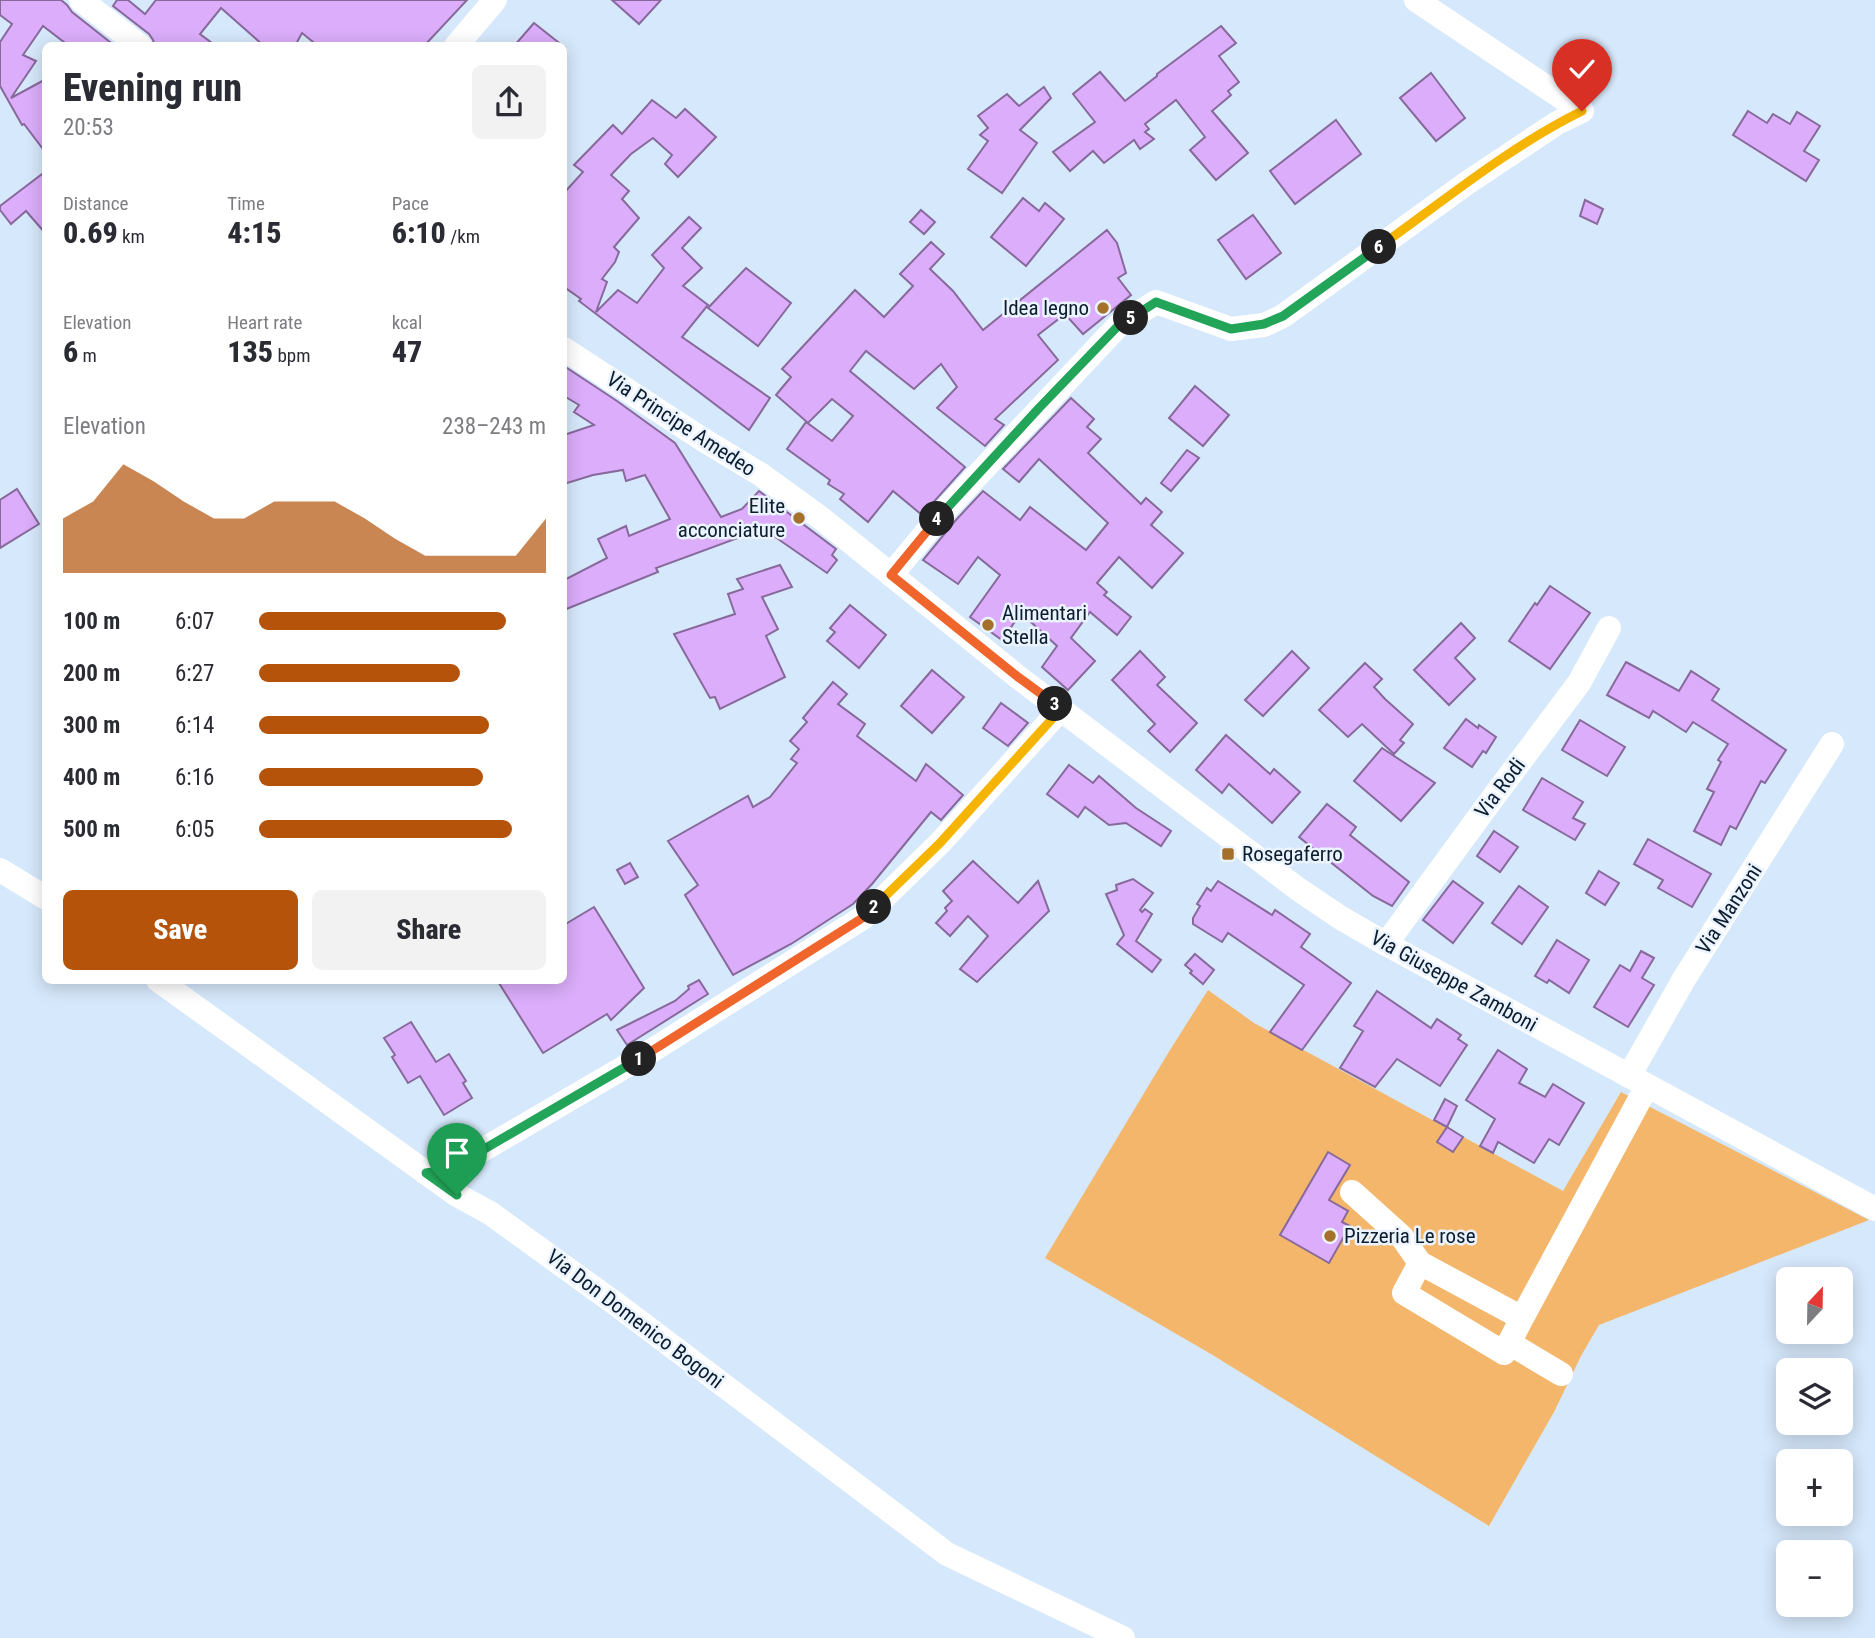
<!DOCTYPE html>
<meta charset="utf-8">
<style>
:root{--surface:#fff;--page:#f2f2f3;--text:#2b2b33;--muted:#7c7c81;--accent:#b45309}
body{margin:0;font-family:"Roboto Condensed",sans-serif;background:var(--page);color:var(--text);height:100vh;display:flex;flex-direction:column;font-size:26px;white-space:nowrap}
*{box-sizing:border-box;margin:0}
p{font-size:23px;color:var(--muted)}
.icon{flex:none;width:38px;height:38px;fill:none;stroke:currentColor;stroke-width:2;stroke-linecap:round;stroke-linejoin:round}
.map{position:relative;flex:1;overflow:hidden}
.sheet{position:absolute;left:42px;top:42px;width:525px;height:942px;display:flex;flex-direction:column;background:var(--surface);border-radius:10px;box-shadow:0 4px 18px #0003}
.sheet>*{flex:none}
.needle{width:46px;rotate:22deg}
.controls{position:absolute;left:1776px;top:1267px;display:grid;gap:14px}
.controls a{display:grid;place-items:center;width:77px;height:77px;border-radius:10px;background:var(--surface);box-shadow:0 4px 18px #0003;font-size:35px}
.pin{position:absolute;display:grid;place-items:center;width:60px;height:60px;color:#fff;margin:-72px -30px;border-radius:50% 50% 50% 0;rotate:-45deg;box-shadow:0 0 7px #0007}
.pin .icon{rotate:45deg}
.km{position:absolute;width:35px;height:35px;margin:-18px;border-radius:50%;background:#222;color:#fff;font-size:19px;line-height:35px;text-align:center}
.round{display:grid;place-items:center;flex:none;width:74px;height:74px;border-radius:10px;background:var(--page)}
.summary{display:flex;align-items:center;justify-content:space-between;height:119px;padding:0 21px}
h1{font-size:38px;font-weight:800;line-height:52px}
.metrics{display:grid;grid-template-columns:repeat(3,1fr);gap:10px;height:119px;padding:7px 21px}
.metrics div{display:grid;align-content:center}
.metrics b{font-size:30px;font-weight:800}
.metrics small{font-size:19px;font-weight:400}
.metrics p{font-size:19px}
.chart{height:196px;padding:14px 21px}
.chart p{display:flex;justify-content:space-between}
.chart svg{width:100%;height:126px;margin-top:7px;fill:var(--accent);opacity:.7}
.primary-button{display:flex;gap:14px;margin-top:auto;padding:14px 21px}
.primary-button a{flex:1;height:80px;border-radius:10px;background:var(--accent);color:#fff;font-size:28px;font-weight:800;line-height:80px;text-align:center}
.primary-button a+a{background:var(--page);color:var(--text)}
ul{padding:0 21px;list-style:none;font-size:23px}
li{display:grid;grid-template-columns:112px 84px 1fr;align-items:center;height:52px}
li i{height:18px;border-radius:9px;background:var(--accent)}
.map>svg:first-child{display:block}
.green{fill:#f3b66a}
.building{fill:#dbadfa;stroke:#87699b;stroke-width:2}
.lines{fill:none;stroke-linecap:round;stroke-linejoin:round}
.minor{stroke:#fff;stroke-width:24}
.split-1-casing{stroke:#fff;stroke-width:14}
.split-2-casing{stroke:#fff;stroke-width:14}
.split-3-casing{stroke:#fff;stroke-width:14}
.split-4-casing{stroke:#fff;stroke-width:14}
.split-5-casing{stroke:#fff;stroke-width:14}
.split-6-casing{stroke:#fff;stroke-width:14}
.split-7-casing{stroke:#fff;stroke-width:14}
.split-1{stroke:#22a559;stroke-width:9}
.split-2{stroke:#f0652b;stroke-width:9}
.split-3{stroke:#f5b400;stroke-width:9}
.split-4{stroke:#f0652b;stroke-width:9}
.split-5{stroke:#22a559;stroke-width:9}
.split-6{stroke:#22a559;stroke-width:9}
.split-7{stroke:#f5b400;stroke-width:9}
.poi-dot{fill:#a5712a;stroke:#ebf4fe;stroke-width:2.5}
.labels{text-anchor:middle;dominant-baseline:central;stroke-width:5;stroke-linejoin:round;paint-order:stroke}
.poi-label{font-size:21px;fill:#0c1d2f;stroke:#ebf4fe;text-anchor:start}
.street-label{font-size:21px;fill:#0c1d2f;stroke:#ebf4fe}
</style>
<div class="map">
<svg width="1875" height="1638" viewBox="0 0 1875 1638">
<rect width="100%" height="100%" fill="#d6e8fb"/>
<!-- green -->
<polygon class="green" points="1208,990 1254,1023 1563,1191 1621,1092 1869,1220 1599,1325 1581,1356 1554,1412 1489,1526 1211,1354 1045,1258 1170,1050"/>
<!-- building -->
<g class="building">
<polygon points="0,0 61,0 67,5 72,12 115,46 69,46 43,26 23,55 36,61 11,98 46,79 46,153 24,124 22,125 0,86 0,42 12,24 0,15"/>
<polygon points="117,0 128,0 145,14 156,0 467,0 424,46 318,46 302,33 295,46 264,46 221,8 200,34 216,46 155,46 153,40 149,34 113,6"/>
<polygon points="612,0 661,0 639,24"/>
<polygon points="534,23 563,46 514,46"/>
<polygon points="1221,26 1236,43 1219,56 1239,82 1228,91 1231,95 1212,111 1248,153 1216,180 1190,150 1205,137 1176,100 1145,124 1149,129 1145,132 1154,139 1140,149 1134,140 1104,163 1093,151 1070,171 1053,152 1095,122 1073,94 1100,72 1125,101 1157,76 1157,74"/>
<polygon points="1431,73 1465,118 1436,141 1400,98"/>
<polygon points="1044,87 1051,98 1020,130 1037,143 1002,193 968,169 988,141 980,135 988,128 978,116 1007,94 1019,106"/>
<polygon points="652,100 676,118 685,109 716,137 678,177 665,164 672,155 653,138 631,154 611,175 629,191 622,199 639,218 614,247 619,252 615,262 602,279 607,282 596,312 618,290 637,303 664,268 652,255 689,217 701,228 682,248 702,268 683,286 708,305 682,337 770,398 749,430 579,301 581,299 564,287 564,193 583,172 574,165 613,125 622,134"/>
<polygon points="1748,111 1767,123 1773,114 1790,124 1797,112 1820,126 1804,151 1819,160 1806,181 1733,135"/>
<polygon points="1336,120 1361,154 1295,204 1270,171"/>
<polygon points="46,171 46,234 26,211 11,224 0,210 0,206"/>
<polygon points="1023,198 1039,211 1045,203 1064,219 1026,266 991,237"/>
<polygon points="1585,200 1603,209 1597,224 1580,216"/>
<polygon points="921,210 935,222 924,234 910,222"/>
<polygon points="1253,215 1281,253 1246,279 1218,240"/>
<polygon points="1107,230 1117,243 1126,273 1118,278 1131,295 1083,334 1065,314 1038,335 1058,360 995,419 1004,425 985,446 937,408 957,387 941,364 914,389 866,351 850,371 965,467 922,515 893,491 868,522 840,499 844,494 828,484 830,480 787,449 806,422 832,441 853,416 832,399 808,423 776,395 791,377 782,369 855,290 884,317 913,286 900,274 931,242 944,254 930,269 953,291 983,330"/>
<polygon points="746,268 791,303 758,346 708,308"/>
<polygon points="564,366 617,401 675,443 721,517 742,509 759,491 836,549 832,555 837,560 827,573 755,523 738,538 656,568 658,572 564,610 564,580 607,558 598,539 626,526 629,536 670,519 645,475 626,481 623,470 593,475 564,484 564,435 594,425 574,412 579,405 564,396"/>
<polygon points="1195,386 1229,415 1203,446 1169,418"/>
<polygon points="1071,398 1094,419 1087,427 1101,439 1088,453 1141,504 1146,498 1162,512 1151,525 1183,553 1152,588 1119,557 1097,583 1107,592 1104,595 1131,617 1117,635 1090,612 1071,638 1095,661 1068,690 1042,667 1057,646 1021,613 1002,640 970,617 1000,575 978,557 958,584 923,560 955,521 983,491 1020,520 1030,507 1086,550 1108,523 1039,459 1019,482 1003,469"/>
<polygon points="1187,450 1199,458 1171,491 1161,483"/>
<polygon points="17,489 39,524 0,548 0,500"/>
<polygon points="780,565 792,587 762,597 778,629 766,636 785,677 720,709 715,697 710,698 674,634 735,614 728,594 743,589 737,579"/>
<polygon points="1550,586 1590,613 1550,669 1509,641 1535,603 1537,605"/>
<polygon points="850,605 886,635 859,668 827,641 835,632 830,628"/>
<polygon points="1461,623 1475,638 1455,658 1475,679 1449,705 1414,670"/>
<polygon points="1140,651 1165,677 1157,685 1197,723 1170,752 1148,731 1155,724 1112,680"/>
<polygon points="1292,651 1309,668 1263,716 1245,700"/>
<polygon points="1626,662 1679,691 1691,671 1719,689 1712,700 1786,750 1765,783 1761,781 1736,829 1730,826 1721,845 1694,831 1714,792 1707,789 1721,762 1718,760 1728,744 1693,722 1686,732 1653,711 1649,718 1607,695"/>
<polygon points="1365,663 1382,679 1374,687 1385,699 1413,724 1400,740 1404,743 1394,754 1362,724 1348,737 1319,710"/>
<polygon points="932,670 964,697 932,733 901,706"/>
<polygon points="833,682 847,694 838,704 865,724 857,736 916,781 926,764 963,795 941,820 931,812 872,884 853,904 791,944 733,975 685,895 698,885 668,841 748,796 753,807 770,797 797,763 791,759 799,749 790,741 807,722 803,718"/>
<polygon points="1001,703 1028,723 1008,746 983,728"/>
<polygon points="1466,719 1478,728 1479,725 1496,737 1486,753 1483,751 1472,767 1444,748"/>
<polygon points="1580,720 1625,747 1607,776 1562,750"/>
<polygon points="1226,735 1270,774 1274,769 1300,792 1272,823 1229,784 1222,793 1196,770"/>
<polygon points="1382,748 1435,783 1401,821 1354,781"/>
<polygon points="1069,765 1093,783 1099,776 1136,808 1171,831 1161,846 1126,823 1109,825 1085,807 1078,817 1047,794"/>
<polygon points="1542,778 1583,802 1573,818 1585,824 1575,840 1523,810"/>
<polygon points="1327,804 1356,827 1350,835 1409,882 1392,906 1373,896 1299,837"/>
<polygon points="1494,831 1518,847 1500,872 1477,856"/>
<polygon points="1648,839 1711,874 1692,907 1658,888 1663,880 1634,864"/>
<polygon points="973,861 1018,903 1038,881 1049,911 977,982 960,969 988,936 968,916 950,936 936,923 947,911 945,908 952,901 943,891"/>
<polygon points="630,863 638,877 625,884 617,870"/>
<polygon points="1599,871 1619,883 1605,905 1586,893"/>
<polygon points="1133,879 1153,893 1140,910 1142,912 1145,909 1152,914 1136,941 1161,960 1152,972 1117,944 1124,935 1106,894 1117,890 1116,885"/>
<polygon points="1218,881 1272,915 1275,910 1310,934 1301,947 1351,983 1302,1050 1270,1032 1304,985 1228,933 1222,942 1193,924 1193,918 1200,906 1197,904 1207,888 1211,891"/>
<polygon points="1453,881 1483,903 1453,943 1423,920"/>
<polygon points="1519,886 1548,907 1522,944 1492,923"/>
<polygon points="594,907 644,988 611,1020 607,1014 543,1053 497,980 564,980 564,925"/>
<polygon points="1557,940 1589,960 1569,993 1549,980 1547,983 1535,976"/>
<polygon points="1641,951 1654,958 1642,978 1654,985 1628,1027 1594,1007 1620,965 1630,971"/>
<polygon points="1195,954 1214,970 1203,984 1190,973 1192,971 1185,965"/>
<polygon points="699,980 708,994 627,1045 617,1030 675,1001 689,989 688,986"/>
<polygon points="1377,991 1431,1028 1437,1019 1461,1035 1458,1039 1467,1045 1440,1086 1397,1059 1375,1087 1340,1068 1363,1031 1354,1026"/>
<polygon points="411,1022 436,1062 449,1054 466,1081 463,1083 472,1098 444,1115 420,1076 408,1083 392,1057 395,1055 384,1038"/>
<polygon points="1498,1050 1527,1069 1519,1083 1545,1097 1553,1084 1584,1103 1559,1145 1549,1139 1534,1163 1498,1142 1493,1153 1480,1146 1495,1119 1466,1100"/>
<polygon points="1445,1099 1457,1106 1447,1127 1434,1120"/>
<polygon points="1447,1127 1463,1137 1453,1152 1437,1142"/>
<polygon points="1328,1152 1350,1165 1329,1200 1348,1211 1342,1222 1350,1226 1329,1263 1280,1235"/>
</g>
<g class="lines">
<!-- minor -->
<g class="minor">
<polyline points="81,0 140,46"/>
<polyline points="456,46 495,0"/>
<polyline points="564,349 702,439 760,474 822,519 1018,677 1298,889 1341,918 1386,944 1875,1209"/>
<polyline points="891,575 944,511 1118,326 1156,302 1231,329 1264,325 1283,316 1467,183 1557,123 1582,111 1416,0"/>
<polyline points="0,870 46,898"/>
<polyline points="1386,944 1492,799 1579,683 1609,628"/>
<polyline points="158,980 457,1195 490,1213 620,1307 947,1554 1123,1638"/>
<polyline points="1629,1076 1684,979 1832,744"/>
<polyline points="426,1173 450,1169 640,1058 864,917 940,843 1061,709"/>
<polyline points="1352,1192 1402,1237 1420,1263"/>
<polyline points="1522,1318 1504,1353 1404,1293 1420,1263 1522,1318 1647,1086"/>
<polyline points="1509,1343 1561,1374"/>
</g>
</g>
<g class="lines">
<defs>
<polyline id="split-1" points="457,1195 426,1173 450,1169 639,1059"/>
<polyline id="split-2" points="639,1059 864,917 874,907"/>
<polyline id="split-3" points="874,907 940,843 1061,709 1055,704"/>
<polyline id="split-4" points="937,519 891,575 1018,677 1055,704"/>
<polyline id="split-5" points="937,519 1039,408 1118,326 1131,318"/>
<polyline id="split-6" points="1131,318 1156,302 1231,329 1264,324 1283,316 1379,247"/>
<path id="split-7" d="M1379 247C1445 200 1509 147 1582 111"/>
</defs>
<!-- split-1 casing -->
<use href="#split-1" class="split-1-casing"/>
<!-- split-2 casing -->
<use href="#split-2" class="split-2-casing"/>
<!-- split-3 casing -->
<use href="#split-3" class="split-3-casing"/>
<!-- split-4 casing -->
<use href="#split-4" class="split-4-casing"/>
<!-- split-5 casing -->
<use href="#split-5" class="split-5-casing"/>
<!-- split-6 casing -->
<use href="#split-6" class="split-6-casing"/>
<!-- split-7 casing -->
<use href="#split-7" class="split-7-casing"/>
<!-- split-1 -->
<use href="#split-1" class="split-1"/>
<!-- split-2 -->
<use href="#split-2" class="split-2"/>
<!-- split-3 -->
<use href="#split-3" class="split-3"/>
<!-- split-4 -->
<use href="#split-4" class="split-4"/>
<!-- split-5 -->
<use href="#split-5" class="split-5"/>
<!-- split-6 -->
<use href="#split-6" class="split-6"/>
<!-- split-7 -->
<use href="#split-7" class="split-7"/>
</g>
<!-- markers -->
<g class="poi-dot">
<circle cx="1103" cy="308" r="7"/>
<circle cx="799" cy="518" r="7"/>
<circle cx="988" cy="625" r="7"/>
<rect x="1221" y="847" width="14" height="14" rx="3.5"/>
<circle cx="1330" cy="1236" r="7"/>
</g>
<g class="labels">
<!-- poi labels -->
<g class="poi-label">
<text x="1089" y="308" text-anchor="end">Idea legno</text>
<text x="785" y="506" text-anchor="end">Elite<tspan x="785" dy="24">acconciature</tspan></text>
<text x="1002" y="613">Alimentari<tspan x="1002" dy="24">Stella</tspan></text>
<text x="1242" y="854">Rosegaferro</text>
<text x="1344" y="1236">Pizzeria Le rose</text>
</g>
<!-- street labels -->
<g class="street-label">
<text transform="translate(681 424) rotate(33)">Via Principe Amedeo</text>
<text transform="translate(1500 788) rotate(-53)">Via Rodi</text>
<text transform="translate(1729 909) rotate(-57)">Via Manzoni</text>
<text transform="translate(1454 981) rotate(29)">Via Giuseppe Zamboni</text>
<text transform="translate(635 1319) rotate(37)">Via Don Domenico Bogoni</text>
</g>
</g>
</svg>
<div class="controls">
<a><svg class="needle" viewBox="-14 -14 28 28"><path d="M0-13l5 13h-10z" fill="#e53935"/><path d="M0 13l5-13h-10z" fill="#7c7c81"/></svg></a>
<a><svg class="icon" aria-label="layers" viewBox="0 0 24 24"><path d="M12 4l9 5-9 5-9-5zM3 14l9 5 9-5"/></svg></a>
<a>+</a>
<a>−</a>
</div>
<div class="pin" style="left:457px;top:1195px;background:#1e9e55"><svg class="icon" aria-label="arrive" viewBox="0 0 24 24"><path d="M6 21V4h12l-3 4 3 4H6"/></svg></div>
<div class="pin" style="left:1582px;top:111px;background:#d93025"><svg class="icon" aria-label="check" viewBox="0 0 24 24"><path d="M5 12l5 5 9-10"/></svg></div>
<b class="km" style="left:639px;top:1059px">1</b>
<b class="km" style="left:874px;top:907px">2</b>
<b class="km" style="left:1055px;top:704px">3</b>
<b class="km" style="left:937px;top:519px">4</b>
<b class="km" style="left:1131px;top:318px">5</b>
<b class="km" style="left:1379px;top:247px">6</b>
<section class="sheet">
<div class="summary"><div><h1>Evening run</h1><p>20:53</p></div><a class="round"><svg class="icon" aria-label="share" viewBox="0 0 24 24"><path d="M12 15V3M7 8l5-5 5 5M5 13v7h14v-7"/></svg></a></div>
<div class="metrics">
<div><p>Distance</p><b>0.69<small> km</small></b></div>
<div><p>Time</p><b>4:15</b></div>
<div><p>Pace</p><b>6:10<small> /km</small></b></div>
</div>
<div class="metrics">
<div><p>Elevation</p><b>6<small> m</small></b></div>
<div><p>Heart rate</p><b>135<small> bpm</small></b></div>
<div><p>kcal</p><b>47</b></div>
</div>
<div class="chart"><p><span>Elevation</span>238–243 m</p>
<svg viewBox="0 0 160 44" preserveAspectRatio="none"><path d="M0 44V25L10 19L20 6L30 12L40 19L50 25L60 25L70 19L80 19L90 19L100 25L110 32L120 38L130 38L140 38L150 38L160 25V44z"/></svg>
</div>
<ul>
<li><b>100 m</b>6:07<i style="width:86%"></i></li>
<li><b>200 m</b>6:27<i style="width:70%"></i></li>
<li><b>300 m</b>6:14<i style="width:80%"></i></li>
<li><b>400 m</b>6:16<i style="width:78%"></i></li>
<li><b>500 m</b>6:05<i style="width:88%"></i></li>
</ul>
<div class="primary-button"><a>Save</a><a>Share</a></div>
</section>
</div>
